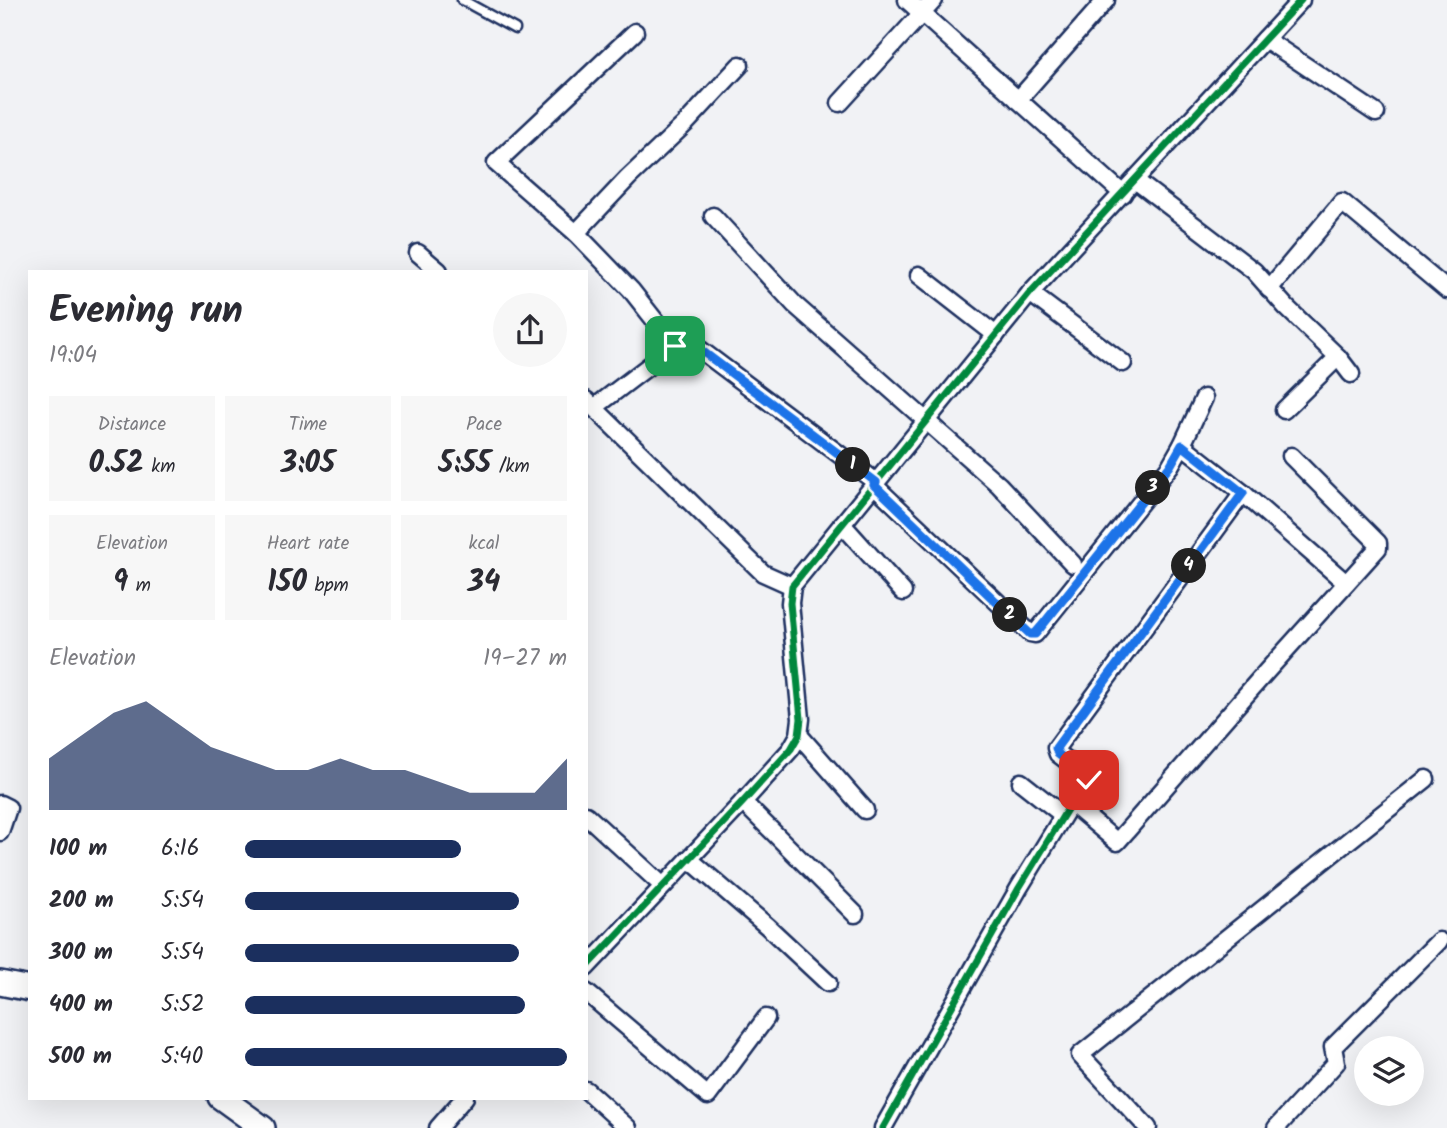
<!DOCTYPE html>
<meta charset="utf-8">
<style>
:root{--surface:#fff;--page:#f7f7f7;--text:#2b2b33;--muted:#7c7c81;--accent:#1b2f5e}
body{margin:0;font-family:Kalam,sans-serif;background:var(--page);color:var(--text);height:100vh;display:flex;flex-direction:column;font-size:26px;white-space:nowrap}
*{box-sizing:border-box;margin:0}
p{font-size:23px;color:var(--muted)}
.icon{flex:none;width:38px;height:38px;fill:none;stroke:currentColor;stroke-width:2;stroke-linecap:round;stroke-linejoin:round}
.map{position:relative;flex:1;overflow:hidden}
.panel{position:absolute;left:28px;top:270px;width:560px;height:830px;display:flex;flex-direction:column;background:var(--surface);border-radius:0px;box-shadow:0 7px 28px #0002}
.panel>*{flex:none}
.buttons{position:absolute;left:1354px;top:1036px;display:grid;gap:14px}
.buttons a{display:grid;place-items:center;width:70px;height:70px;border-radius:50%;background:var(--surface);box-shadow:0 7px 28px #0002;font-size:35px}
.pin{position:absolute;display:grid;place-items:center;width:60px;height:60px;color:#fff;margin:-30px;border-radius:14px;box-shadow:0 4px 10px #0006}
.km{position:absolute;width:35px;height:35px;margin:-18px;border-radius:50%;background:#222;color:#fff;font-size:19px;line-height:35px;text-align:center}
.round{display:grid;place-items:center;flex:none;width:74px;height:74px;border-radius:37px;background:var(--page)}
.summary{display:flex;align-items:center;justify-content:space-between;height:119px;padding:0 21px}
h1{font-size:38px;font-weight:600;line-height:52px}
.metrics{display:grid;grid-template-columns:repeat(3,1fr);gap:10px;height:119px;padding:7px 21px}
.metrics div{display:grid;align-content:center;border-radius:0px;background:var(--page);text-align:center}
.metrics b{font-size:30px;font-weight:600}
.metrics small{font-size:19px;font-weight:400}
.metrics p{font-size:19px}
.chart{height:196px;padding:14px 21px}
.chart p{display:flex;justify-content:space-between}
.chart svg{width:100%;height:126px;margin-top:7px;fill:var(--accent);opacity:.7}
ul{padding:0 21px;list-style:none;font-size:23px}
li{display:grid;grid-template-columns:112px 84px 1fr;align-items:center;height:52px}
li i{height:18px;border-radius:9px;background:var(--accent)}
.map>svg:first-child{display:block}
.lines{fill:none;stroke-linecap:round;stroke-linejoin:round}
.lane-casing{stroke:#1b2f5e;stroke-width:13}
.street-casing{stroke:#1b2f5e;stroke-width:21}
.secondary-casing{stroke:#1b2f5e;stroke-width:28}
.lane{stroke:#fff;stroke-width:8}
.street{stroke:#fff;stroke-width:16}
.secondary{stroke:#fff;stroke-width:23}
.cycleway-casing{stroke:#fff;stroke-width:11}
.cycleway{stroke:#00873e;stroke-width:7}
.route-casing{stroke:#fff;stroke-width:14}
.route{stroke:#1a73e8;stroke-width:9}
</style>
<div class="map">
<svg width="1447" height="1128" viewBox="0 0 1447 1128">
<rect width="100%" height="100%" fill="#f1f2f5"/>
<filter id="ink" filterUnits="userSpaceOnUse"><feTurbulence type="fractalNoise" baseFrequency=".0143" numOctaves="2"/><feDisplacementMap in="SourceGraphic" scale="14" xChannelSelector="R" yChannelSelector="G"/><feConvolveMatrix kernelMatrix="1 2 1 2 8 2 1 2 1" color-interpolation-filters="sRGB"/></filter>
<g filter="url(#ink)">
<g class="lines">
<defs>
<polyline id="lane" points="462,0 515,29"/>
<g id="street">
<polyline points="907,0 1123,194"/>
<polyline points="635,32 496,163 576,233 631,290 675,346 690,342 876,482"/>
<polyline points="1265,39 1376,113"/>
<polyline points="1018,100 1106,0"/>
<polyline points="840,103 934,0"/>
<polyline points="1135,180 1254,271 1286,307 1338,357 1351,374"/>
<polyline points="713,216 795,305 999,485 1073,564"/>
<polyline points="576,233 628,178 686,123 740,65"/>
<polyline points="418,253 439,271"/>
<polyline points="919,275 996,335"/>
<polyline points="1269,289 1342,202 1447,290"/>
<polyline points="1030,293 1123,363"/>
<polyline points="586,400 763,573 792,586"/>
<polyline points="595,407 675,346"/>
<polyline points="1284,410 1338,357"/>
<polyline points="1182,445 1243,493 1346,583"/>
<polyline points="874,485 1030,633 1035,634 1170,466 1182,445 1204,398"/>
<polyline points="842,524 903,592"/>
<polyline points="799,735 865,810"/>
<polyline points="1021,782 1063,815"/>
<polyline points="743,802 855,914"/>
<polyline points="1071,803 1117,842 1266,672 1378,548 1378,543 1291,456"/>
<polyline points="0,804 8,808 0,832"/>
<polyline points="586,815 663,886"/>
<polyline points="689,859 767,926 828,983"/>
<polyline points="586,968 743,802 791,749 799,735 801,719 790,603 792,586 1030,293 1301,0"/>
<polyline points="586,992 708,1096 766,1018"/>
<polyline points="586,1090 628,1128"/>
<polyline points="438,1128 465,1097"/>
<polyline points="883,1128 1019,888 1071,803 1089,781 1087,776 1058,754 1056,748 1243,493"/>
<polyline points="1148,1128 1080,1055 1426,779"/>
<polyline points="1276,1128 1336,1063 1333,1047 1439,941"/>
</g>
<g id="secondary">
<polyline points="0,983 30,989"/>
<polyline points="220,1097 263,1128"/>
</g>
</defs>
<!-- lane casing -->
<use href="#lane" class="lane-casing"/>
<!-- street casing -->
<use href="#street" class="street-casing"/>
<!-- secondary casing -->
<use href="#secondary" class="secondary-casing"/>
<!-- lane -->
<use href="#lane" class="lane"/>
<!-- street -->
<use href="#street" class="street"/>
<!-- secondary -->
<use href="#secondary" class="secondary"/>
<defs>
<g id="cycleway">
<polyline points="586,968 743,802 791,749 799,735 801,719 790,603 792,586 1030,293 1301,0"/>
<polyline points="883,1128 1019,888 1071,803 1089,781 1087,776 1058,754 1056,748 1243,493"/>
</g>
</defs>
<!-- cycleway casing -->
<use href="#cycleway" class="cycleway-casing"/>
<!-- cycleway -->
<use href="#cycleway" class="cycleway"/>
</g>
</g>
<g class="lines" filter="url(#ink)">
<defs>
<polyline id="route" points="675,346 690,342 876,482 874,485 1030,634 1035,634 1041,627 1170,466 1182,445 1243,493 1056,748 1058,754 1087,776 1089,780"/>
</defs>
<!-- route casing -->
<use href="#route" class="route-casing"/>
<!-- route -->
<use href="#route" class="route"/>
</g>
</svg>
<div class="buttons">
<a><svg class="icon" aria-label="layers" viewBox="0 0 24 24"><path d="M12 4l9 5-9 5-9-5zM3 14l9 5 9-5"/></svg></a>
</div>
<div class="pin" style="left:675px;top:346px;background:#1e9e55"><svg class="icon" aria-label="arrive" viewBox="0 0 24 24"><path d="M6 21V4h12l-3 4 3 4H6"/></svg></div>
<div class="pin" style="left:1089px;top:780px;background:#d93025"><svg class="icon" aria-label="check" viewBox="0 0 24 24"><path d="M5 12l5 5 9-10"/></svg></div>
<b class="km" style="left:853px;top:465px">1</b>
<b class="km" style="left:1010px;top:615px">2</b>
<b class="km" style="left:1153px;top:488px">3</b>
<b class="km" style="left:1189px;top:566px">4</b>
<section class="panel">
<div class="summary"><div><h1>Evening run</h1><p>19:04</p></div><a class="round"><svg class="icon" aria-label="share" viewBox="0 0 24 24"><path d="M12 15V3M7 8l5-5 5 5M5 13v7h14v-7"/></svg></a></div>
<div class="metrics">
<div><p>Distance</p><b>0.52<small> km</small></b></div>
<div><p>Time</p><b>3:05</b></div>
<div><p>Pace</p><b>5:55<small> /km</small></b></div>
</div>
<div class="metrics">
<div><p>Elevation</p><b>9<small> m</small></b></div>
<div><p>Heart rate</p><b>150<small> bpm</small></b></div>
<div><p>kcal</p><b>34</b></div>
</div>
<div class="chart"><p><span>Elevation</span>19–27 m</p>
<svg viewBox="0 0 160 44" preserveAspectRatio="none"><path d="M0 44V26L10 18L20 10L30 6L40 14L50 22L60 26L70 30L80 30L90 26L100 30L110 30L120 34L130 38L140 38L150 38L160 26V44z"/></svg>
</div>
<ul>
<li><b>100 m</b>6:16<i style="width:67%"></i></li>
<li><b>200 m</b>5:54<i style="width:85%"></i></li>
<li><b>300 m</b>5:54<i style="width:85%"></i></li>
<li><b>400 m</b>5:52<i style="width:87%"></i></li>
<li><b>500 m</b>5:40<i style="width:100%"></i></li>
</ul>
</section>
</div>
